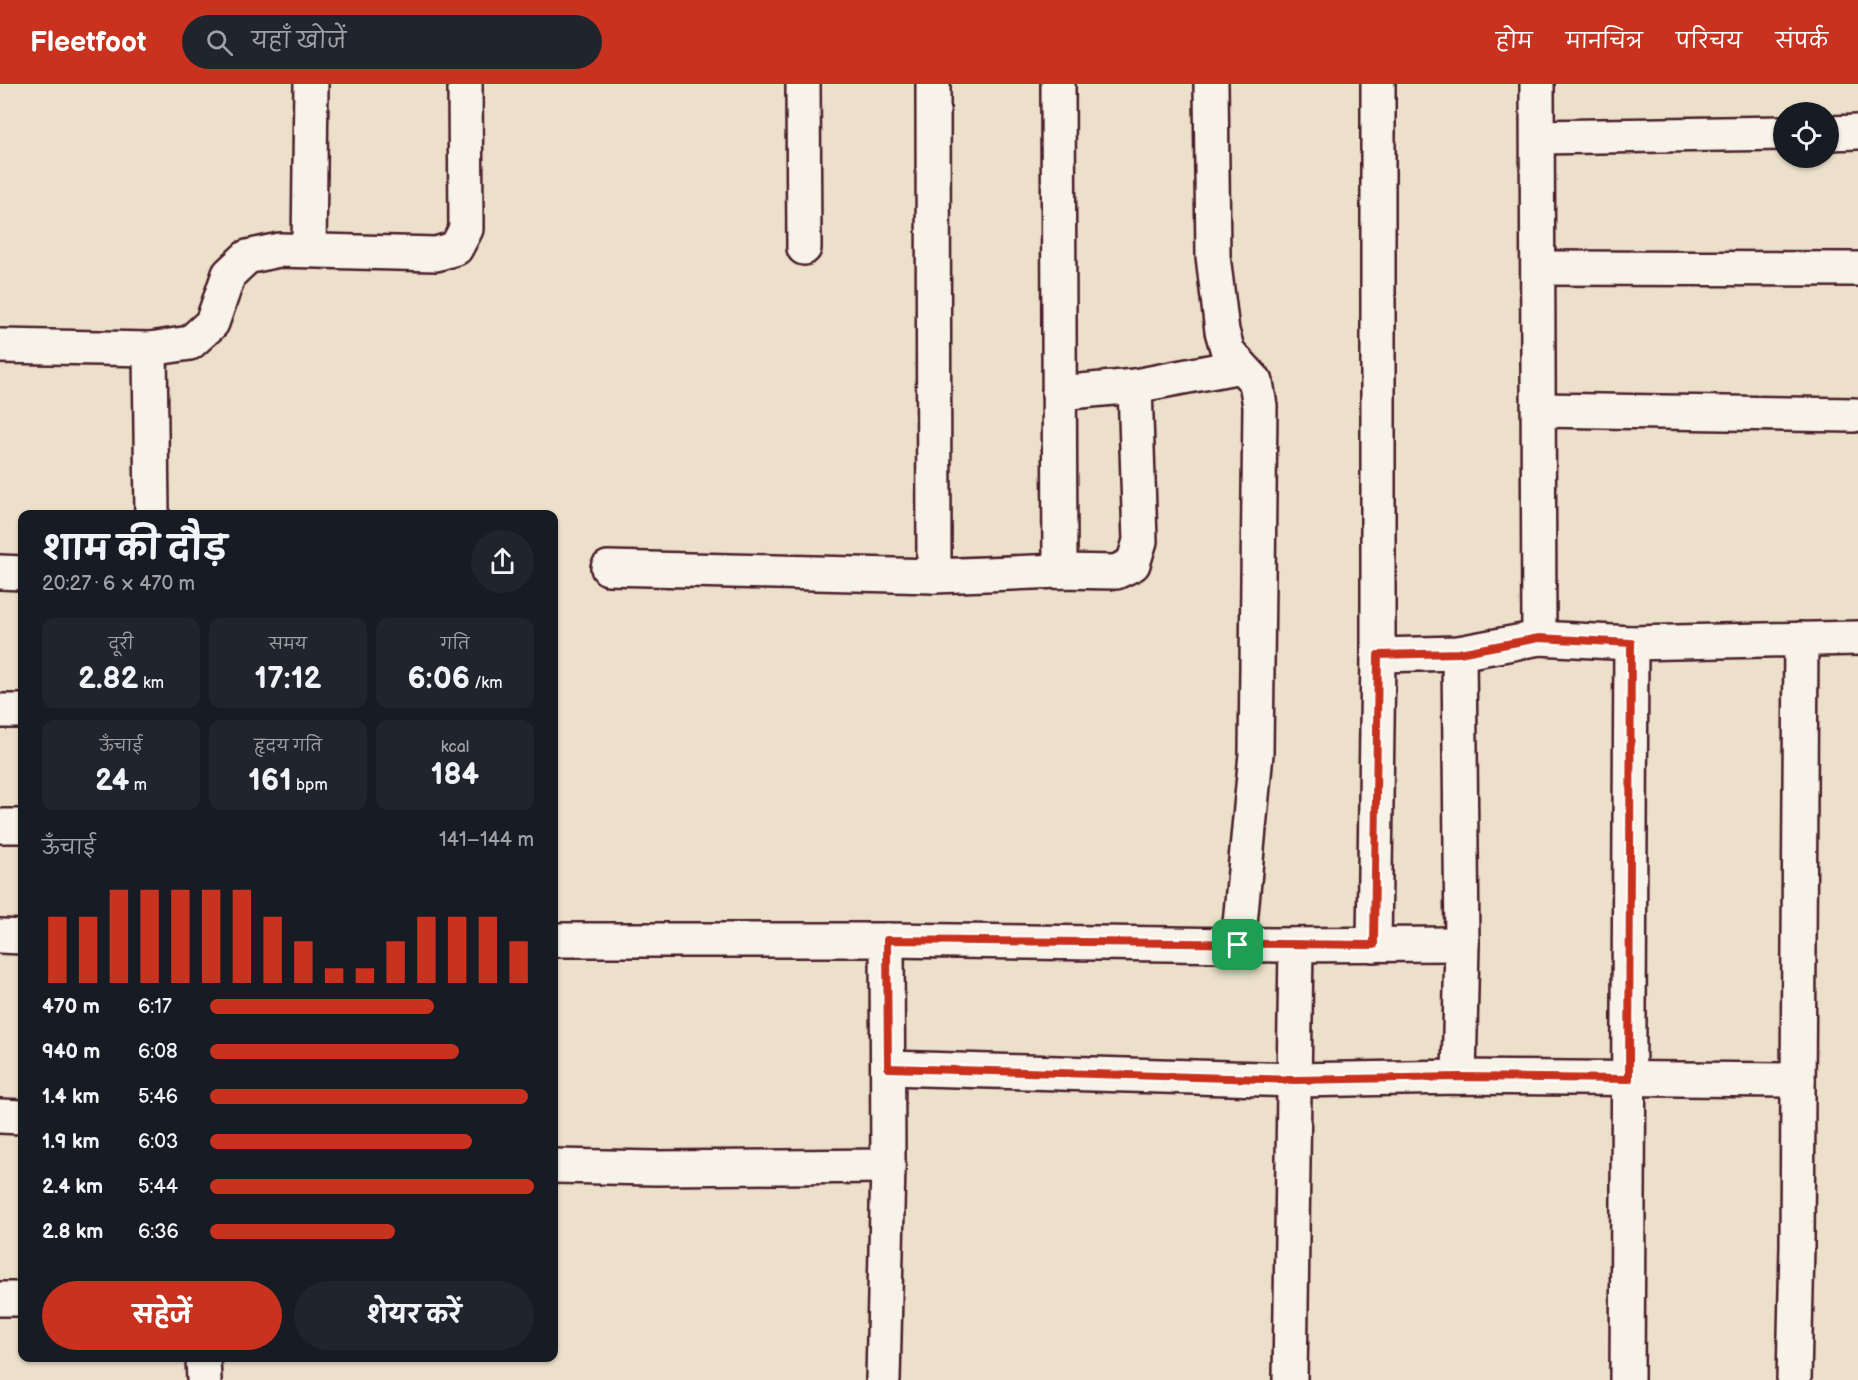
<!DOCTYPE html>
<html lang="hi">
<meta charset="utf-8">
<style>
:root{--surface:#171b24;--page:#20242c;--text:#f1f3f6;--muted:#9ea1a6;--accent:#c8321e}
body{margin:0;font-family:"Balsamiq Sans","Playpen Sans Deva",sans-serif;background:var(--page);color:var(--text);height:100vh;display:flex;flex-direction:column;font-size:22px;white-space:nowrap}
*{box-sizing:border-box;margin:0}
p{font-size:20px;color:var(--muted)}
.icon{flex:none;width:33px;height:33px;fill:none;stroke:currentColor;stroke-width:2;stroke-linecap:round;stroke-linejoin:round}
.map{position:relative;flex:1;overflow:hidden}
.details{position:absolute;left:18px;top:426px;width:540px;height:852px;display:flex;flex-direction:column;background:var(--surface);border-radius:12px;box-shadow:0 2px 4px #0004}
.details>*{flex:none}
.buttons{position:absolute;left:1773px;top:18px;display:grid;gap:12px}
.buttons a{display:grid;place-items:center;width:66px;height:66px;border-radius:50%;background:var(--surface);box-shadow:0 2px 4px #0004;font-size:30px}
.pin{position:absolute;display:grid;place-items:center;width:51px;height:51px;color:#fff;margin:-26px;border-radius:12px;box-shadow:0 3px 9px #0006}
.round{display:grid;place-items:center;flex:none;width:63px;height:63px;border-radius:32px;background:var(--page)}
.headline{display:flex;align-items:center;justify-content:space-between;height:102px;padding:0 24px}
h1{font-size:33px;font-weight:700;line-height:45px}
.figures{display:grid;grid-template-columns:repeat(3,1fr);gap:9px;height:102px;padding:6px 24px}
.figures div{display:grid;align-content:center;border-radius:12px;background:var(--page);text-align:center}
.figures b{font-size:30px;font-weight:700}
.figures small{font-size:16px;font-weight:400}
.figures p{font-size:16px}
.chart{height:168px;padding:12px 24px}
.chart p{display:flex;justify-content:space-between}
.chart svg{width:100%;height:108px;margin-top:6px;stroke:var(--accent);stroke-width:6}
.primary-button{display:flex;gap:12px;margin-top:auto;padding:12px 24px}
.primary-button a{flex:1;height:69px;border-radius:36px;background:var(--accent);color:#fff;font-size:24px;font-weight:700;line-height:69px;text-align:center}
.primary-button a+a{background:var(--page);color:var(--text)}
ul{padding:0 24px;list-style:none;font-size:20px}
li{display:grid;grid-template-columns:96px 72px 1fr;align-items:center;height:45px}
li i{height:15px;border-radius:8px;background:var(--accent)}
header{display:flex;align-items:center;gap:36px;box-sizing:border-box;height:84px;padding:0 30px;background:var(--accent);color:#fff}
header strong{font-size:28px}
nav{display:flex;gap:33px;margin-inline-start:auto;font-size:21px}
.search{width:420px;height:54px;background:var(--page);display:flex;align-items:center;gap:15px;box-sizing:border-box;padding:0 21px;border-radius:33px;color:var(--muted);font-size:22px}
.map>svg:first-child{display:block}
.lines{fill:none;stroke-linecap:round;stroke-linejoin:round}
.minor-casing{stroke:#4a1f2b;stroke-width:38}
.minor{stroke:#f7f3e8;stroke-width:33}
.route-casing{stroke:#fff;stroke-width:12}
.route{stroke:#c8321e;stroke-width:8}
</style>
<header>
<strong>Fleetfoot</strong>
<div class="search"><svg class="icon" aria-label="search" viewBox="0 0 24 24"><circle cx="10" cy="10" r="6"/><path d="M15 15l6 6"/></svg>यहाँ खोजें</div>
<nav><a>होम</a><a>मानचित्र</a><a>परिचय</a><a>संपर्क</a></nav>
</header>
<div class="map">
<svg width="1858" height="1296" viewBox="0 0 1858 1296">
<rect width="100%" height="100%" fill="#ece0ca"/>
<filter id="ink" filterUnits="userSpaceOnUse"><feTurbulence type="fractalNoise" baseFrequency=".0167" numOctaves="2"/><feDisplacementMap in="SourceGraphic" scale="12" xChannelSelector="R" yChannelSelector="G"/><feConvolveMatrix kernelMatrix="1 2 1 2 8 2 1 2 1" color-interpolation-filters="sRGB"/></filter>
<g filter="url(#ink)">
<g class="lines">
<defs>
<g id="minor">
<polyline points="803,0 804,164"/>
<polyline points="933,0 934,492"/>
<polyline points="1058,0 1060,487"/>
<polyline points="1211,0 1213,172 1222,247 1228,268 1256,298 1260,322 1256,670 1238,861"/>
<polyline points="1537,0 1539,554"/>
<polyline points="1828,49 1858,48"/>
<polyline points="1538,53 1784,49"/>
<polyline points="309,166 311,0"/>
<polyline points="1539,184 1858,185"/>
<polyline points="0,262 150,265 190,259 212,239 229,190 247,173 279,166 436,170 456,164 466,145 465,0"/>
<polyline points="150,265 152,430"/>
<polyline points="1059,309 1135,302 1241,282"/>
<polyline points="1539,326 1854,331"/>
<polyline points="608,484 934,492 1060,487 1116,488 1133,480 1140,457 1135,302"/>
<polyline points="0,488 22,489"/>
<polyline points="1459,569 1462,860 1459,993"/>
<polyline points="1378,571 1459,569 1539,554 1631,559 1858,554"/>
<polyline points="0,627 22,627"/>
<polyline points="0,742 22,742"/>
<polyline points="0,852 22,853"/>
<polyline points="554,856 887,856 1238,861 1462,860"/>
<polyline points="1374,861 1378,571 1378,0"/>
<polyline points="888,984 1295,996 1459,993 1798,996"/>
<polyline points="0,1032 22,1033"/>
<polyline points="554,1082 656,1084 888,1082"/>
<polyline points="0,1215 22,1215"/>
<polyline points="203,1274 204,1296"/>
<polyline points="883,1296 888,1082 887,856"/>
<polyline points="1290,1296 1296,861"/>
<polyline points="1627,1296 1631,559"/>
<polyline points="1794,1296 1797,1162 1801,555"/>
</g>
</defs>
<!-- minor casing -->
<use href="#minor" class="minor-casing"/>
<!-- minor -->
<use href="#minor" class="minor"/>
</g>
</g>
<g class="lines" filter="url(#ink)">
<defs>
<polygon id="route" points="1539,554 1631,559 1629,995 1459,993 1295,996 888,984 887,856 1374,861 1378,571 1459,569"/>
</defs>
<!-- route casing -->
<use href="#route" class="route-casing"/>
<!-- route -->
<use href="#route" class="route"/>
</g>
</svg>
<div class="buttons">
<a><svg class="icon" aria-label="locate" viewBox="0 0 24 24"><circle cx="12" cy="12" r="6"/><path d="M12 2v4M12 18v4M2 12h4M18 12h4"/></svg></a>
</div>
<div class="pin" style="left:1238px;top:861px;background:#1e9e55"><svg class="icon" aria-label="arrive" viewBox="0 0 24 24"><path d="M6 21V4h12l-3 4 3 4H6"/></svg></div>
<section class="details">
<div class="headline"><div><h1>शाम की दौड़</h1><p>20:27 · 6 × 470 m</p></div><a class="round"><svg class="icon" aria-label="share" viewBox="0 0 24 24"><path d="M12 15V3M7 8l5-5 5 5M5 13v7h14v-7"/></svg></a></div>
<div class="figures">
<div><p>दूरी</p><b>2.82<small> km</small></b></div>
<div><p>समय</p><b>17:12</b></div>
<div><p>गति</p><b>6:06<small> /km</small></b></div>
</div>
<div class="figures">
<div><p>ऊँचाई</p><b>24<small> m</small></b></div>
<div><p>हृदय गति</p><b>161<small> bpm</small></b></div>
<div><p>kcal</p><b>184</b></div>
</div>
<div class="chart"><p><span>ऊँचाई</span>141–144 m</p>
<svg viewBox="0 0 160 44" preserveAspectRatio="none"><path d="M5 44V17M15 44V17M25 44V6M35 44V6M45 44V6M55 44V6M65 44V6M75 44V17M85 44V27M95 44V38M105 44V38M115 44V27M125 44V17M135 44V17M145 44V17M155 44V27"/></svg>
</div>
<ul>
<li><b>470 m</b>6:17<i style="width:69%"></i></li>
<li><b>940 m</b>6:08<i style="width:77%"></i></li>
<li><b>1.4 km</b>5:46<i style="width:98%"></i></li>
<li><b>1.9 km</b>6:03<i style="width:81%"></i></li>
<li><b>2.4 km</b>5:44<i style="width:100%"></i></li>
<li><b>2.8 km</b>6:36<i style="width:57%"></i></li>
</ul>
<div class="primary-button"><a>सहेजें</a><a>शेयर करें</a></div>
</section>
</div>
